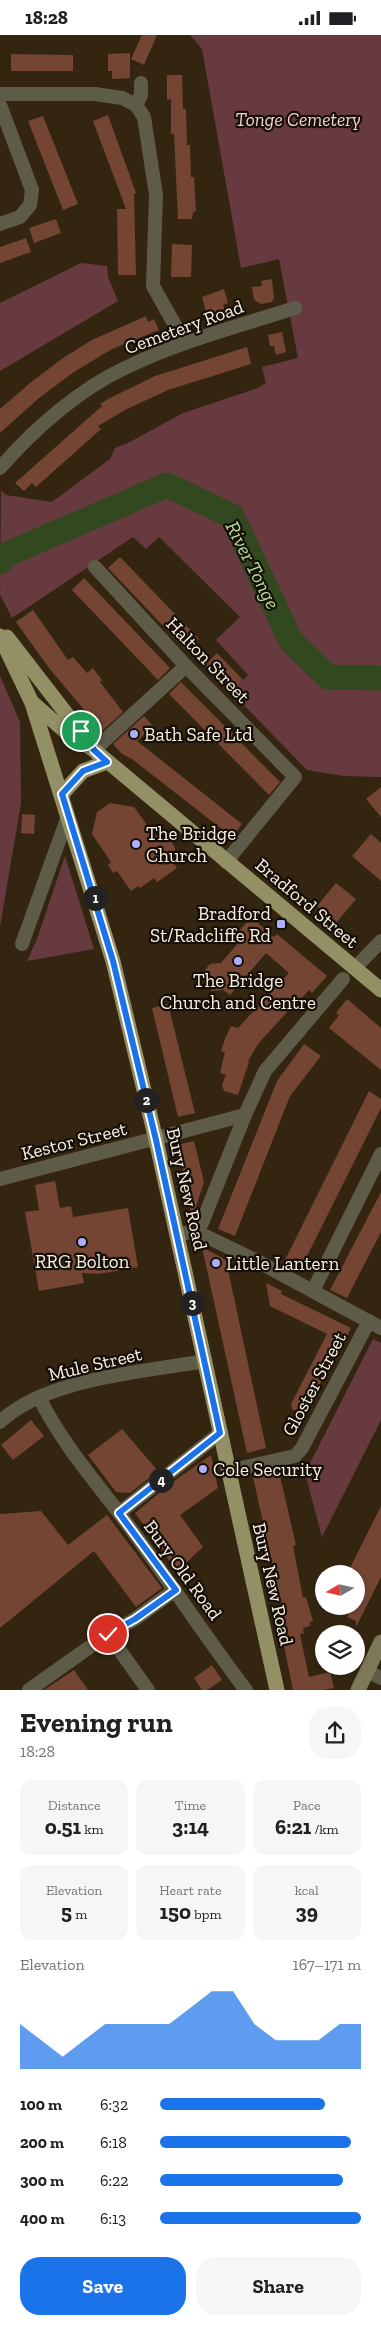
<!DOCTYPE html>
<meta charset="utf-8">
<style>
:root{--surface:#fff;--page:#f6f6f6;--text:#202124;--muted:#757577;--accent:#1a73e8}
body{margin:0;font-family:"Zilla Slab",serif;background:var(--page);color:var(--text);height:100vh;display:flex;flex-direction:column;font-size:19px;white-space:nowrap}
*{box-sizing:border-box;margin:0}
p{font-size:16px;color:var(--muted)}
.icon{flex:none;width:28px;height:28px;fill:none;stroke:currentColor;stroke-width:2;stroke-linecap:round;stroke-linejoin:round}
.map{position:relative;height:1655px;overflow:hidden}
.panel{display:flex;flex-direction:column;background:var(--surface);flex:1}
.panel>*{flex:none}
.needle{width:32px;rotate:261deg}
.fabs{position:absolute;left:315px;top:1530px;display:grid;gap:10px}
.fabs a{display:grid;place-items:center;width:50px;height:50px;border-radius:50%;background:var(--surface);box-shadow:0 1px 4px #0004;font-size:25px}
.pin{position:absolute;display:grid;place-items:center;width:42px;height:42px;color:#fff;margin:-21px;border:2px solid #fff;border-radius:50%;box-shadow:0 1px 5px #0007}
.km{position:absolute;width:25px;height:25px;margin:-12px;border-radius:50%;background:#222;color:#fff;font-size:14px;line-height:25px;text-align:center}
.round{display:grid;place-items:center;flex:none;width:52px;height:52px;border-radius:20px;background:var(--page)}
.summary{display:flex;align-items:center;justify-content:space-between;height:85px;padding:0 20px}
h1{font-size:28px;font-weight:800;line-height:38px}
.stats{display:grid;grid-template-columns:repeat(3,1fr);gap:8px;height:85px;padding:5px 20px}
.stats div{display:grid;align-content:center;border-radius:12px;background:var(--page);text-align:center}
.stats b{font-size:21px;font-weight:800}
.stats small{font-size:14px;font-weight:400}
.stats p{font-size:14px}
.chart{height:140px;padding:10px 20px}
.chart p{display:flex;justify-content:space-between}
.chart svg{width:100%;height:90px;margin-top:5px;fill:var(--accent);opacity:.7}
.primary-button{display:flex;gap:10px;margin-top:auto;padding:10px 20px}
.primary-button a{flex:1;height:58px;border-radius:20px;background:var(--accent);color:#fff;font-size:20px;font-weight:800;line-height:58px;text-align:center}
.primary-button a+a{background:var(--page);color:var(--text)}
ul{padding:0 20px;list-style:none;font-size:16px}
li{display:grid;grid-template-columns:80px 60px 1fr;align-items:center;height:38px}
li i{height:12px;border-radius:6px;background:var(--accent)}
.status{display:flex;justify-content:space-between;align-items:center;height:35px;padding:0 25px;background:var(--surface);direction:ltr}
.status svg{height:14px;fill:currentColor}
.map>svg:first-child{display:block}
.green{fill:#673a40}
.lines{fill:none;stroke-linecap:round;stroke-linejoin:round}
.river{stroke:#324920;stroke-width:25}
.building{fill:#734532}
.street{stroke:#5e5c48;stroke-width:14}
.secondary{stroke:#7d7958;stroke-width:15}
.primary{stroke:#949065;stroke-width:15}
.route-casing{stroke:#fff;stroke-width:10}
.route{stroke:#1a73e8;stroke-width:6}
.poi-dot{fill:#aab0fb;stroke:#160f07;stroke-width:2}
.labels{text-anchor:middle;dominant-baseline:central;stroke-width:4.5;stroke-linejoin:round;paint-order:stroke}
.park-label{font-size:19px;font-style:italic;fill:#f6d2d6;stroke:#160f07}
.street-label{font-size:19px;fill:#faf0e4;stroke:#160f07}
.poi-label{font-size:19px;fill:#faf0e4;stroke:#160f07;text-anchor:start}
.water-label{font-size:20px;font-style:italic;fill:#b6df9a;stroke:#160f07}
</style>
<div class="status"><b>18:28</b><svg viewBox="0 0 49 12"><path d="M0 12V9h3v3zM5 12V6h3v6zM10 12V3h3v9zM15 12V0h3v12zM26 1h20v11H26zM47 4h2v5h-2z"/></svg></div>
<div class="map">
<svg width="381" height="1655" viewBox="0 0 381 1655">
<rect width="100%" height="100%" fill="#342511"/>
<!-- green -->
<g class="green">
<polygon points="190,0 381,0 381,742 343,741 307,735 231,657 248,640 216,605 240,582 159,502 146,514 133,502 12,583 0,559 1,455 6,460 52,467 110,424 115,413 128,408 183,378 258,353 266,348 262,332 298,323 279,224 241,233 202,14"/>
<polygon points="81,228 107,231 108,242 118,266 0,336 0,268"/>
<polygon points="0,641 20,687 21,768 0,892"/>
<polygon points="65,821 94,914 27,926 37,904"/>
<polygon points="373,1304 381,1308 381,1385 322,1502 305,1438"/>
</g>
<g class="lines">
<!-- river -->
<polyline class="river" points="0,527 5,520 167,450 232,481 291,606 328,642 381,643"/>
</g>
<!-- building -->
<g class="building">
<polygon points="142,0 157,0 144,30 131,24"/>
<polygon points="130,18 130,43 112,44 112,36 108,36 108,19"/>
<polygon points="11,19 73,20 73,36 11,36"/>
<polygon points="167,40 182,40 183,74 186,74 187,110 190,110 191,142 194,142 196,176 193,177 192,184 178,184 174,99 171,99 171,64 167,65"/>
<polygon points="108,80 136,158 134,159 136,240 118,240 117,174 126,174 93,86"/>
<polygon points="43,81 78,169 63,175 28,86"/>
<polygon points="56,184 61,198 34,208 29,193"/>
<polygon points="26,203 31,217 0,228 0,212"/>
<polygon points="172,209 192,210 191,242 171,242"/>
<polygon points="272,244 274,263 272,267 261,269 254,265 252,252 262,251 261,246"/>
<polygon points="224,254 228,268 223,270 225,275 207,280 202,262"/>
<polygon points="146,281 148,287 154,284 159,295 112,314 74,337 39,363 0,398 0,374 30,348 63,323 92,305"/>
<polygon points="282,297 286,317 276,320 274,311 270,311 268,300"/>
<polygon points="247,312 251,329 168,355 125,375 98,391 101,394 36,452 32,448 24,456 15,448 102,371 100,369 108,364 155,341"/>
<polygon points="120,522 199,604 187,616 108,533"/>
<polygon points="84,543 170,633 158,645 72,555"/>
<polygon points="33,575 68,625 73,622 87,638 93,633 102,645 100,647 123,677 102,696 49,633 16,587"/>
<polygon points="217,618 243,645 232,655 227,651 226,652 205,630"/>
<polygon points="181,647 280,747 269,760 169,659"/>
<polygon points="144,681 153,691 137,706 242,789 232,802 132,724 122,719 113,709"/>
<polygon points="381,752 381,782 366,764"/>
<polygon points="110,768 134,772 155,801 168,801 175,813 175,818 169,822 177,833 157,847 154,843 140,853 138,851 131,856 117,836 113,838 108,830 111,827 92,799 97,777"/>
<polygon points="22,779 35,780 34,799 21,798"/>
<polygon points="371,799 381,808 381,846 352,821"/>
<polygon points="336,848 356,864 337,887 317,871"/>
<polygon points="257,887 274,902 277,899 327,941 312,958 309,955 301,964 300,963 258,1009 248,1026 249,1027 238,1060 224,1056 222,1050 226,1040 220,1038 225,1017 221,1016 225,1004 231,991 238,993 289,938 266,918 230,960 223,955 212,956 204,948 203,937 210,929 221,928 240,906 239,896 246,888"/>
<polygon points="347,964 381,993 381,1035 329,993 339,980 336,978"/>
<polygon points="168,969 195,1078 178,1082 152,973"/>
<polygon points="304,1009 321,1021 290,1061 235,1201 218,1194 277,1046"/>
<polygon points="369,1056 381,1064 381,1073 299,1237 283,1229"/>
<polygon points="194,1106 204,1147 192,1184 177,1110"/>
<polygon points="55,1146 60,1173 71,1171 73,1182 128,1173 138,1232 99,1239 82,1238 84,1248 39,1256 25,1177 39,1175 35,1150"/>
<polygon points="381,1157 381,1197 347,1263 330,1255"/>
<polygon points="202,1212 226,1225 266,1413 247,1418"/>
<polygon points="266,1248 282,1256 281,1259 351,1293 342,1311 340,1310 304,1380 292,1374 291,1369 327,1299 270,1271"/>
<polygon points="31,1385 44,1401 13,1425 1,1410"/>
<polygon points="122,1394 158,1436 130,1458 116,1457 88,1420"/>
<polygon points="211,1420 218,1453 180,1480 203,1512 177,1536 135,1478 170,1449"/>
<polygon points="273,1438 274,1443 280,1441 296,1510 293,1511 303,1563 306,1562 313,1586 310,1587 310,1591 303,1593 304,1598 300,1599 309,1642 330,1637 334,1653 323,1655 293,1655 283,1606 286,1605 284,1583 253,1442"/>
<polygon points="381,1471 381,1542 356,1592 356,1586 347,1582 352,1571 356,1571 356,1539 347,1539"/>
<polygon points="41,1476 68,1510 107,1480 162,1553 136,1572 94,1516 0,1593 0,1479"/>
<polygon points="212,1630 222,1645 207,1655 202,1655 194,1643"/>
<polygon points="74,1635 88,1655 44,1655"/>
</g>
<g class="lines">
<!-- street -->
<g class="street">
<polyline points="0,59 95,59 122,63 136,70 144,82 156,160 153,251 185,308"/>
<polyline points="0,70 32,155 30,170 20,182 0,189"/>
<polyline points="136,70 141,60 141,48"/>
<path d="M0 433C34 394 79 354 127 332 181 306 239 291 295 273"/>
<polyline points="95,532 186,631 295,742 226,827"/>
<polyline points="94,715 186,631"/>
<polyline points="22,909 68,781"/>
<polyline points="355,933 381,906"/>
<polyline points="0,1144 245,1080"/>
<polyline points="195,1196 257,1226 381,1293"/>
<polyline points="177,1200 195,1196 202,1188 245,1080 265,1036 343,944"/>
<polyline points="313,1256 381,1119"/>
<path d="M39 1362C63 1411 99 1450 131 1494 170 1547 206 1603 246 1655"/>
<path d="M0 1387C46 1343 144 1337 205 1326"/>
<polyline points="228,1436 295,1421 302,1413 369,1286"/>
<polyline points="119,1478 220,1398"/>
<polyline points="108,1599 148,1655"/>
<polyline points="367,1636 381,1643"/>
<polyline points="29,1655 108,1599 135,1584 175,1555"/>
</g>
<!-- secondary -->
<polyline class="secondary" points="358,1655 381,1607"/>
<!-- primary -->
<g class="primary">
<polyline points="0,601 32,668 113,926 156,1105 277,1655"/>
<polyline points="7,602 89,708"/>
<polyline points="33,668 67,698 94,715 381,955"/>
<polyline points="62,759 83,736 107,727"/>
</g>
</g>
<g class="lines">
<defs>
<polyline id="route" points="81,696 94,715 107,727 83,736 62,759 113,926 156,1105 220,1398 119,1478 176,1555 135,1584 108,1599"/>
</defs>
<!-- route casing -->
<use href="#route" class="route-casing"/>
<!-- route -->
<use href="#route" class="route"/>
</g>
<!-- markers -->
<g class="poi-dot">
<circle cx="134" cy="699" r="5"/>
<circle cx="136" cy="809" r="5"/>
<rect x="276" y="884" width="10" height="10" rx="2.5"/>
<circle cx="238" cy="926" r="5"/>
<circle cx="82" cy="1207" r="5"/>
<circle cx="216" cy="1228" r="5"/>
<circle cx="203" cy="1434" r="5"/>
</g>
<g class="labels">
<!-- park labels -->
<g class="park-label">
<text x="298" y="84">Tonge Cemetery</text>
</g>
<!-- street labels -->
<g class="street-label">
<text transform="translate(184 292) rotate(-20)">Cemetery Road</text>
<text transform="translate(208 625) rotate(46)">Halton Street</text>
<text transform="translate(307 868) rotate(40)">Bradford Street</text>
<text transform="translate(74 1106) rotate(-14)">Kestor Street</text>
<text transform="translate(187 1154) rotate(77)">Bury New Road</text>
<text transform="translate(95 1329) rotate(-13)">Mule Street</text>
<text transform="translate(314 1349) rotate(-62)">Gloster Street</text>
<text transform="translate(183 1535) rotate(54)">Bury Old Road</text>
<text transform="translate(273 1549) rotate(77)">Bury New Road</text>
</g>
<!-- poi labels -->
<g class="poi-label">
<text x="144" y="699">Bath Safe Ltd</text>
<text x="146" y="798">The Bridge<tspan x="146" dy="22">Church</tspan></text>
<text x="271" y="878" text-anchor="end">Bradford<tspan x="271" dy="22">St/Radcliffe Rd</tspan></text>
<text x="238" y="945" text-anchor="middle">The Bridge<tspan x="238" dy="22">Church and Centre</tspan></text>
<text x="82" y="1226" text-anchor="middle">RRG Bolton</text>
<text x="226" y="1228">Little Lantern</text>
<text x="213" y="1434">Cole Security</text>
</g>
<!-- water labels -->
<g class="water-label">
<text transform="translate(253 530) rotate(63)">River Tonge</text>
</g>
</g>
</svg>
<div class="fabs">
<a><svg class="needle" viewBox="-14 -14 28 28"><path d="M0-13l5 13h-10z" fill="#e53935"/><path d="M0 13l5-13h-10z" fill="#757577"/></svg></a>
<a><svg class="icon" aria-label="layers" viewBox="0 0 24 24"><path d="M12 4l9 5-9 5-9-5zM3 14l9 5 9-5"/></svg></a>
</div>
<div class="pin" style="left:81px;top:696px;background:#1e9e55"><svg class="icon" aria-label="arrive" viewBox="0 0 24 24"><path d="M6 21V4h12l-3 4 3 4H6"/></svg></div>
<div class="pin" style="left:108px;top:1599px;background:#d93025"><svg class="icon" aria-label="check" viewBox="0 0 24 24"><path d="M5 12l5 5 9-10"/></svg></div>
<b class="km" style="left:95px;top:863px">1</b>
<b class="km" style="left:146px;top:1065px">2</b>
<b class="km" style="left:192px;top:1268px">3</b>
<b class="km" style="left:161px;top:1445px">4</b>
</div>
<section class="panel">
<div class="summary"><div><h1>Evening run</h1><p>18:28</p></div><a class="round"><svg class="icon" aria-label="share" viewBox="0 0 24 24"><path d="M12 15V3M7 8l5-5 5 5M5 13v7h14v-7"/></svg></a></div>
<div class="stats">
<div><p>Distance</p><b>0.51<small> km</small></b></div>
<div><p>Time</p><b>3:14</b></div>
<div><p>Pace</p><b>6:21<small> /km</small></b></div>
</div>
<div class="stats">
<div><p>Elevation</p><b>5<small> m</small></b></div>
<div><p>Heart rate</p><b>150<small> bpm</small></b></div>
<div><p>kcal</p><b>39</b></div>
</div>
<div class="chart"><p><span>Elevation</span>167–171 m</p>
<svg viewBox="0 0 160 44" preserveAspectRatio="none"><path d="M0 44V22L10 30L20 38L30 30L40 22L50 22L60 22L70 22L80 14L90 6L100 6L110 22L120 30L130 30L140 30L150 22L160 22V44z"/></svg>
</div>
<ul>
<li><b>100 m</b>6:32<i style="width:82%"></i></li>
<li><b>200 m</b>6:18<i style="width:95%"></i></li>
<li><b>300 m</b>6:22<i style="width:91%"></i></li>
<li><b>400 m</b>6:13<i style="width:100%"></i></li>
</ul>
<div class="primary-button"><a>Save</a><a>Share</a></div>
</section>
